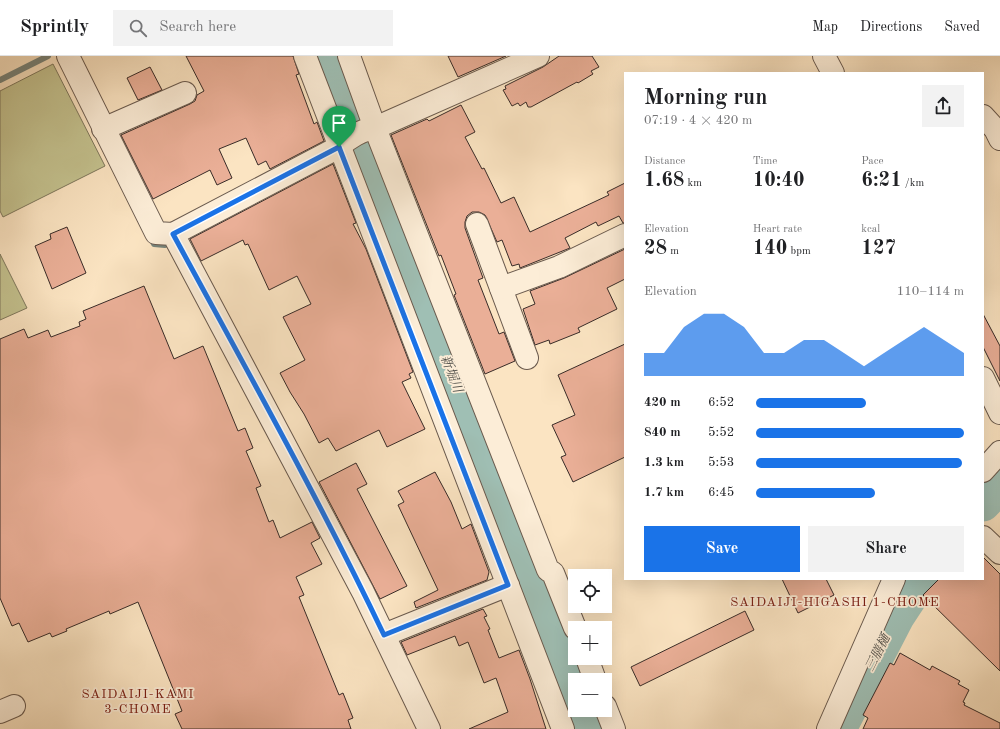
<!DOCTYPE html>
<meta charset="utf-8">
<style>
:root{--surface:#fff;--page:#f2f2f2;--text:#202124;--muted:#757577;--line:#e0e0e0;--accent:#1a73e8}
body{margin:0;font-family:"Old Standard TT","Noto Serif JP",serif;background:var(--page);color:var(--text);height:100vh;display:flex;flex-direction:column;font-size:15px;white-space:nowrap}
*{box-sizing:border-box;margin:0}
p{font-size:13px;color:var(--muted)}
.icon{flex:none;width:22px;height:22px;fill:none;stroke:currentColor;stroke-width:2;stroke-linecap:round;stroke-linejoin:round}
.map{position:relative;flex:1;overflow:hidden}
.details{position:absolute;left:624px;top:16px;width:360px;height:508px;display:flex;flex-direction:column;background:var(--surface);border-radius:0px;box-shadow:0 4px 16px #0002}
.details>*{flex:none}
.buttons{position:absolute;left:568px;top:513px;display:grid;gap:8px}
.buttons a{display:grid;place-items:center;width:44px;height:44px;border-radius:0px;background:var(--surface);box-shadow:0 4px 16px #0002;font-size:20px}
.pin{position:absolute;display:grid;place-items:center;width:34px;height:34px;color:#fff;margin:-41px -17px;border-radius:50% 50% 50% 0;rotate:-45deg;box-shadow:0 0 4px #0007}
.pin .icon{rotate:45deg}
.round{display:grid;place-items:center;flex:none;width:42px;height:42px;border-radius:0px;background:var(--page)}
.head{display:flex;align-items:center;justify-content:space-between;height:68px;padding:0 20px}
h1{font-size:22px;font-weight:600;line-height:30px}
.figures{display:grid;grid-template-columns:repeat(3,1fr);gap:6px;height:68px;padding:4px 20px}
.figures div{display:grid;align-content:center}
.figures b{font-size:20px;font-weight:600}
.figures small{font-size:11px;font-weight:400}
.figures p{font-size:11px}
.chart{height:112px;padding:8px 20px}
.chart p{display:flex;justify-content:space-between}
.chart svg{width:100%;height:72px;margin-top:4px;fill:var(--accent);opacity:.7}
.action{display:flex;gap:8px;margin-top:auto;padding:8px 20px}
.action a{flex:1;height:46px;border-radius:0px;background:var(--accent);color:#fff;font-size:16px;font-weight:600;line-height:46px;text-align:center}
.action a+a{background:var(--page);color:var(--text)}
ul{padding:0 20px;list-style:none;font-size:13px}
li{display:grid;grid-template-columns:64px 48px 1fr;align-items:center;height:30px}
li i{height:10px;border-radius:5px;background:var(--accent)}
header{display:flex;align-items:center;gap:24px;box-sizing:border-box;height:56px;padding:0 20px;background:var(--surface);border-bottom:1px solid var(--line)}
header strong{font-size:19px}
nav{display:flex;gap:22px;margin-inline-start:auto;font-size:14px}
.search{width:280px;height:36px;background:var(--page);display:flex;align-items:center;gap:10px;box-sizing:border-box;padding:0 14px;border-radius:0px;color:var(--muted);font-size:15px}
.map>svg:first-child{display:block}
.green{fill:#c4c28f;stroke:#7e775c}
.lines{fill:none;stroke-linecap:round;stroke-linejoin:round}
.stream{stroke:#76847c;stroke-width:6}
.river{stroke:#9fbfb4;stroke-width:35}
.building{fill:#eaaf97;stroke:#392c28}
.minor-casing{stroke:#6a5a4e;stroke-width:24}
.minor{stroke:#fcedd7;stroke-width:22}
.route-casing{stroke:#fff;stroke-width:8}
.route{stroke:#1a73e8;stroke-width:5}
.labels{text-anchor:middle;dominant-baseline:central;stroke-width:3.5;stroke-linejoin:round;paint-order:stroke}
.water-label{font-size:13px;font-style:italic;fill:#52514b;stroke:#fcedd7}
.neighbourhood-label{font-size:13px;letter-spacing:1px;fill:#7a1f14;stroke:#fcedd7}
</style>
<header>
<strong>Sprintly</strong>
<div class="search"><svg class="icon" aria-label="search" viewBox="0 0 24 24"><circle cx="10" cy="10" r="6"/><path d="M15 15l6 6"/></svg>Search here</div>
<nav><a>Map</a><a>Directions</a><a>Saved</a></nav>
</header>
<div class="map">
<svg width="1000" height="673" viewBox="0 0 1000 673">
<rect width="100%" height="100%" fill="#fbe4c2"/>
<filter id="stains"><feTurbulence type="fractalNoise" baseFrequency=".005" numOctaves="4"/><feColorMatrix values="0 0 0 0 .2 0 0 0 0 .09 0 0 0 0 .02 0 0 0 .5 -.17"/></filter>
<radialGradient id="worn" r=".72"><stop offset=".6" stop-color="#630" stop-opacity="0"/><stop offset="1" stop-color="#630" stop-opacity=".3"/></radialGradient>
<!-- green -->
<g class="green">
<polygon points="53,8 105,110 3,161 0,155 0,35"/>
<polygon points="0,198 27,252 0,264"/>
</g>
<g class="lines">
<!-- stream -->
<g class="stream">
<polyline points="0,24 48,0"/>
<polyline points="351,94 361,89"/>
<polyline points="150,180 154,188 165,189"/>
</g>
<!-- river -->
<g class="river">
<polyline points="327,0 575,635"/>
<polyline points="983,448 1000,430"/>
<polyline points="582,654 590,673"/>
<polyline points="839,673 897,561 922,523"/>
</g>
</g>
<!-- building -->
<g class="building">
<polygon points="186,0 293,0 299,18 296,19 314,68 317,66 324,85 270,113 266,105 258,109 246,82 219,93 232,122 217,129 210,114 153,143 121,79 190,48 195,45 197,39 204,35"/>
<polygon points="448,0 506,0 458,21"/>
<polygon points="559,0 592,0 599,11 591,15 593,18 578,27 577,26 531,51 528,51 526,46 520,50 518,47 512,50 503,34 506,33 505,30 543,11"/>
<polygon points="150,11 162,34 138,44 127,22"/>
<polygon points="461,49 475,76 465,81 482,113 484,112 501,147 514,141 530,176 609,139 607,136 625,127 625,167 623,167 619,160 598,170 596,166 565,182 570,192 520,212 519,208 512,210 502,184 497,186 485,159 479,156 472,156 467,160 465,166 465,172 483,222 478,224 499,278 504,276 515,305 485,318 454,239 456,238 441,199 439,200 391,79 427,63 429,65"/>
<polygon points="333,108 356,167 353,168 366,193 413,316 409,318 411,322 402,326 425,373 387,391 379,374 336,395 328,382 319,387 304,358 290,336 280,317 305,304 283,261 311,248 297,220 269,234 248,188 245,189 243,184 201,205 190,183"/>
<polygon points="67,171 86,217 52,233 35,190 51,183 50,178"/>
<polygon points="625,193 625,223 607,232 617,253 578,272 580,276 550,288 549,284 535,289 523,253 535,248 530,235 564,222"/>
<polygon points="144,230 174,303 203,290 238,375 245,372 253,392 246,395 261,430 256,432 269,466 273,464 280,482 312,466 320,482 311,487 322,508 296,521 304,539 299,541 339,639 343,637 353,662 348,664 351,673 182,673 175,658 182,655 138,546 110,558 109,555 66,573 67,575 52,581 50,577 28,586 19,567 12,570 0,542 0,283 24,273 28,282 48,274 51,281 80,270 79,266 86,263 83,255"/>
<polygon points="983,258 1000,290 1000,325 983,291"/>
<polygon points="625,288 625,401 573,426 561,401 566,399 552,369 575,359 558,319"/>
<polygon points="356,407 367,428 357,433 407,530 380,543 319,426"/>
<polygon points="435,416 451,446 462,473 471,468 489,516 487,524 416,552 414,546 438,534 398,449 404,446 398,435"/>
<polygon points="983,501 1000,518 1000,615 923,539 939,523 983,523"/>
<polygon points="782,523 826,523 834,539 798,557"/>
<polygon points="483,553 487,560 484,561 490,573 488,574 499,602 519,594 530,623 546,673 469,673 508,656 496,622 484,627 468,586 459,590 455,580 407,599 401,586"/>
<polygon points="745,555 754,574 640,630 631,611"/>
<polygon points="900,597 930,614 932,610 960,625 958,628 969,634 963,646 965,647 964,649 1000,667 1000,673 863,673 868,662 863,659 890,607 894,609"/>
</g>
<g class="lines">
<defs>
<g id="minor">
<polyline points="68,0 156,177 173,178 363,536 429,673"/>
<polyline points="305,0 563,673"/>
<polyline points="349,0 375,72 548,514 553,517 575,572"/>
<polyline points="824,0 833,17"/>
<polyline points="983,60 995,73 1000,83"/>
<polyline points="103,73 185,37"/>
<polyline points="477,168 527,302"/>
<path d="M173 178 339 91C347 83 363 73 375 72L538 0"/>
<polyline points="501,232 559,211 625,179"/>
<polyline points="983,322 1000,357"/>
<polyline points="983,415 1000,396"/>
<polyline points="983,481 1000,497"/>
<polyline points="384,579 508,529"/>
<polyline points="587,602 595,624"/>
<polyline points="605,650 614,673"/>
<polyline points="0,656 14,650"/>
<polyline points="828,673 894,523"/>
</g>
</defs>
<!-- minor casing -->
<use href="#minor" class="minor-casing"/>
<!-- minor -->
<use href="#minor" class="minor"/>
</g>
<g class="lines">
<defs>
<path id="route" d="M339 91 508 529 384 579C319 443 245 311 173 178Z"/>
</defs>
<!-- route casing -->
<use href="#route" class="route-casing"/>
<!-- route -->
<use href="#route" class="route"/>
</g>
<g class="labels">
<!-- water labels -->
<g class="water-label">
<text transform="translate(451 318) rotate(69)">新堀川</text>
<text transform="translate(878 597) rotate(-63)">三膳樋</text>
</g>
<!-- neighbourhood labels -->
<g class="neighbourhood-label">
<text x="835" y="546">SAIDAIJI-HIGASHI 1-CHOME</text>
<text x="138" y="638">SAIDAIJI-KAMI<tspan x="138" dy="15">3-CHOME</tspan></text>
</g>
</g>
<rect width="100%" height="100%" filter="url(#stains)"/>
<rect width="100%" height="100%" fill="url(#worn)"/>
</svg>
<div class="buttons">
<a><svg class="icon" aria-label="locate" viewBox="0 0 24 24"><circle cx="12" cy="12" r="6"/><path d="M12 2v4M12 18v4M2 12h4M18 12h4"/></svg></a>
<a>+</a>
<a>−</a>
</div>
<div class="pin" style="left:339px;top:91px;background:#1e9e55"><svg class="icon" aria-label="arrive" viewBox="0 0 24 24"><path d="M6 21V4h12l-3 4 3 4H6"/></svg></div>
<section class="details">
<div class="head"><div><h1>Morning run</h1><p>07:19 · 4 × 420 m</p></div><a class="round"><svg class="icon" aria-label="share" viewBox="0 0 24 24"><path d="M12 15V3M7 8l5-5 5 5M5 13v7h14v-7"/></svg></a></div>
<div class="figures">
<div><p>Distance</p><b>1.68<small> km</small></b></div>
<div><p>Time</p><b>10:40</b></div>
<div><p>Pace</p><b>6:21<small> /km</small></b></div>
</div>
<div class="figures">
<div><p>Elevation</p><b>28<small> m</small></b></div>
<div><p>Heart rate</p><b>140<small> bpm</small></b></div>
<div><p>kcal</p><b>127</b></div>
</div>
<div class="chart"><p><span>Elevation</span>110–114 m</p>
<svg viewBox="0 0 160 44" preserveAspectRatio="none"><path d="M0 44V30L10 30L20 14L30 6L40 6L50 14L60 30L70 30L80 22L90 22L100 30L110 38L120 30L130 22L140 14L150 22L160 30V44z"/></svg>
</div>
<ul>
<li><b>420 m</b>6:52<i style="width:53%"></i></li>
<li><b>840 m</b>5:52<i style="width:100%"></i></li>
<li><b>1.3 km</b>5:53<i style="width:99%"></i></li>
<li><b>1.7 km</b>6:45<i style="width:57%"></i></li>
</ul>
<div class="action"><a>Save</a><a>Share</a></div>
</section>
</div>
